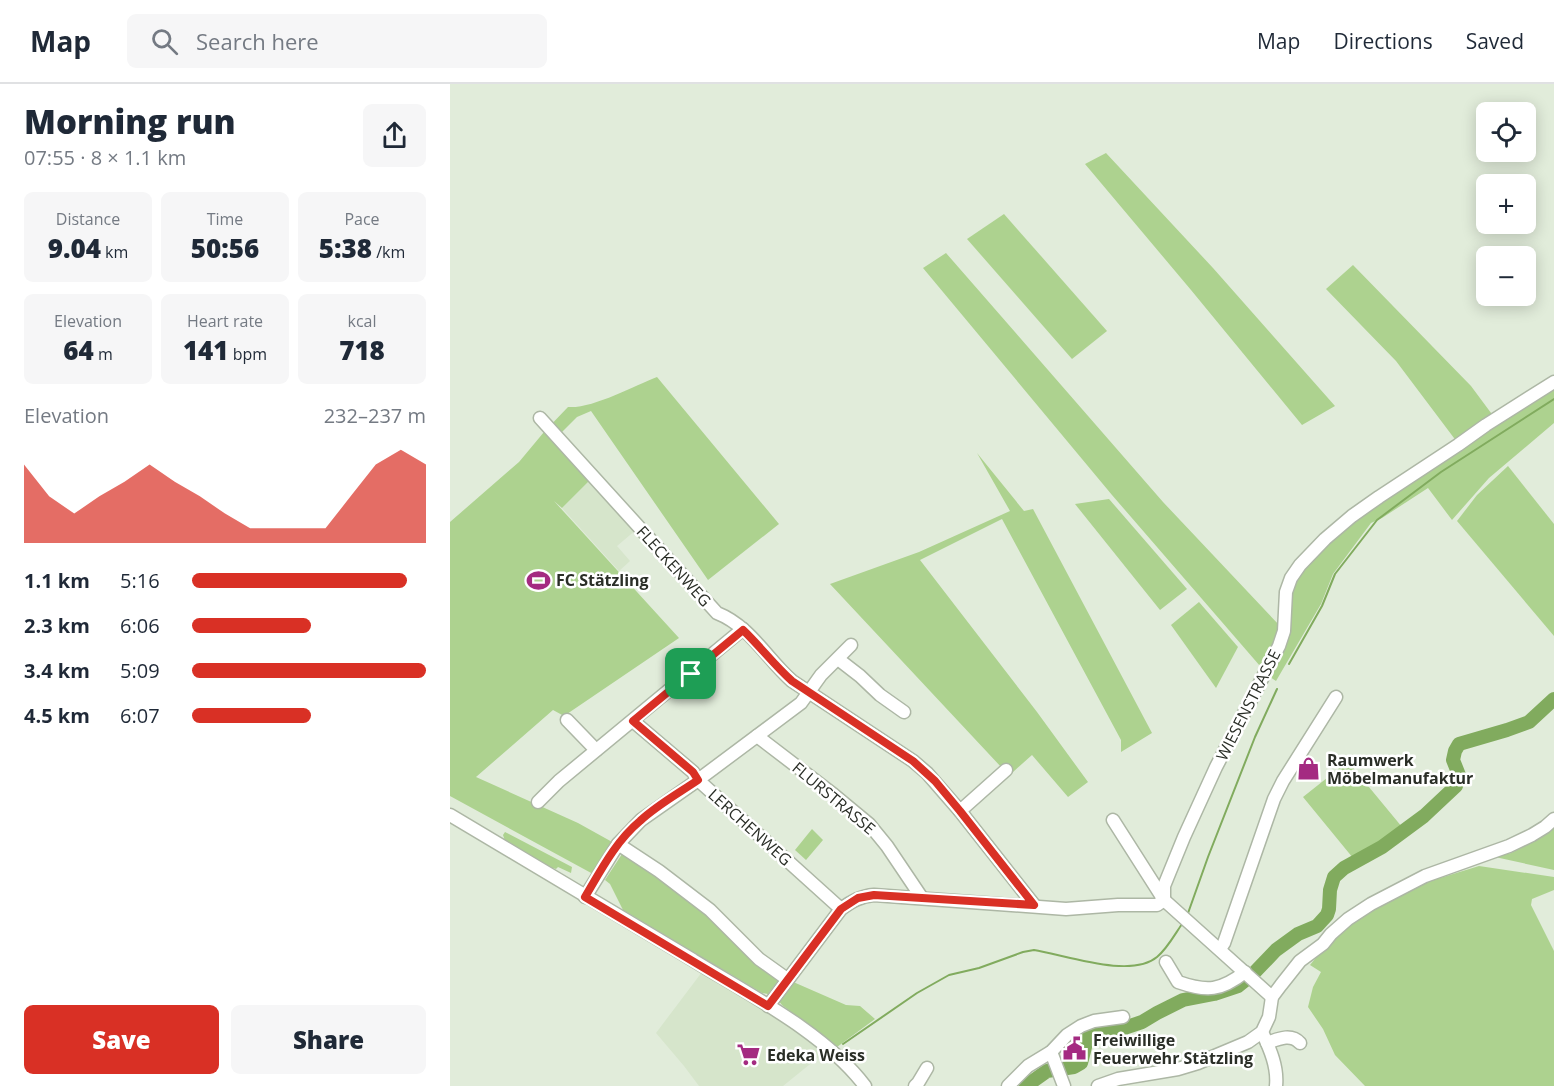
<!DOCTYPE html>
<meta charset="utf-8">
<style>
:root{--surface:#fff;--page:#f6f6f7;--text:#1f2937;--muted:#747a83;--line:#e0e1e3;--accent:#d93025}
body{margin:0;font-family:"Open Sans",sans-serif;background:var(--page);color:var(--text);height:100vh;display:flex;flex-direction:column;font-size:22px;white-space:nowrap}
*{box-sizing:border-box;margin:0}
p{font-size:20px;color:var(--muted)}
.icon{flex:none;width:33px;height:33px;fill:none;stroke:currentColor;stroke-width:2;stroke-linecap:round;stroke-linejoin:round}
.map{position:relative;flex:1;overflow:hidden}
.panel{display:flex;flex-direction:column;background:var(--surface);width:450px}
.panel>*{flex:none}
.fabs{position:absolute;left:1026px;top:18px;display:grid;gap:12px}
.fabs a{display:grid;place-items:center;width:60px;height:60px;border-radius:9px;background:var(--surface);box-shadow:0 3px 15px #0003;font-size:30px}
.pin{position:absolute;display:grid;place-items:center;width:51px;height:51px;color:#fff;margin:-26px;border-radius:12px;box-shadow:0 3px 9px #0006}
.round{display:grid;place-items:center;flex:none;width:63px;height:63px;border-radius:9px;background:var(--page)}
.head{display:flex;align-items:center;justify-content:space-between;height:102px;padding:0 24px}
h1{font-size:33px;font-weight:800;line-height:45px}
.stats{display:grid;grid-template-columns:repeat(3,1fr);gap:9px;height:102px;padding:6px 24px}
.stats div{display:grid;align-content:center;border-radius:9px;background:var(--page);text-align:center}
.stats b{font-size:26px;font-weight:800}
.stats small{font-size:16px;font-weight:400}
.stats p{font-size:16px}
.chart{height:168px;padding:12px 24px}
.chart p{display:flex;justify-content:space-between}
.chart svg{width:100%;height:108px;margin-top:6px;fill:var(--accent);opacity:.7}
.action{display:flex;gap:12px;margin-top:auto;padding:12px 24px}
.action a{flex:1;height:69px;border-radius:9px;background:var(--accent);color:#fff;font-size:24px;font-weight:800;line-height:69px;text-align:center}
.action a+a{background:var(--page);color:var(--text)}
ul{padding:0 24px;list-style:none;font-size:20px}
li{display:grid;grid-template-columns:96px 72px 1fr;align-items:center;height:45px}
li i{height:15px;border-radius:8px;background:var(--accent)}
header{display:flex;align-items:center;gap:36px;box-sizing:border-box;height:84px;padding:0 30px;background:var(--surface);border-bottom:2px solid var(--line)}
header strong{font-size:28px}
nav{display:flex;gap:33px;margin-inline-start:auto;font-size:21px}
.search{width:420px;height:54px;background:var(--page);display:flex;align-items:center;gap:15px;box-sizing:border-box;padding:0 21px;border-radius:9px;color:var(--muted);font-size:22px}
main{display:flex;flex:1;min-height:0}
.map>svg:first-child{display:block}
.built{fill:#d6e5cb}
.green{fill:#add28f}
.lines{fill:none;stroke-linecap:round;stroke-linejoin:round}
.stream{stroke:#81ab5e;stroke-width:2}
.river{stroke:#81ab5e;stroke-width:14}
.minor-casing{stroke:#adb7a5;stroke-width:15}
.minor{stroke:#fff;stroke-width:12}
.route-casing{stroke:#fff;stroke-width:12}
.route{stroke:#d93025;stroke-width:8}
.labels{text-anchor:middle;dominant-baseline:central;stroke-width:5;stroke-linejoin:round;paint-order:stroke}
.street-label{font-size:16px;fill:#2a2e27;stroke:#fff}
.poi-label{font-size:16px;font-weight:bold;fill:#2a2e27;stroke:#fff;text-anchor:start}
</style>
<header>
<strong>Map</strong>
<div class="search"><svg class="icon" aria-label="search" viewBox="0 0 24 24"><circle cx="10" cy="10" r="6"/><path d="M15 15l6 6"/></svg>Search here</div>
<nav><a>Map</a><a>Directions</a><a>Saved</a></nav>
</header>
<main>
<section class="panel">
<div class="head"><div><h1>Morning run</h1><p>07:55 · 8 × 1.1 km</p></div><a class="round"><svg class="icon" aria-label="share" viewBox="0 0 24 24"><path d="M12 15V3M7 8l5-5 5 5M5 13v7h14v-7"/></svg></a></div>
<div class="stats">
<div><p>Distance</p><b>9.04<small> km</small></b></div>
<div><p>Time</p><b>50:56</b></div>
<div><p>Pace</p><b>5:38<small> /km</small></b></div>
</div>
<div class="stats">
<div><p>Elevation</p><b>64<small> m</small></b></div>
<div><p>Heart rate</p><b>141<small> bpm</small></b></div>
<div><p>kcal</p><b>718</b></div>
</div>
<div class="chart"><p><span>Elevation</span>232–237 m</p>
<svg viewBox="0 0 160 44" preserveAspectRatio="none"><path d="M0 44V12L10 25L20 32L30 25L40 19L50 12L60 19L70 25L80 32L90 38L100 38L110 38L120 38L130 25L140 12L150 6L160 12V44z"/></svg>
</div>
<ul>
<li><b>1.1 km</b>5:16<i style="width:92%"></i></li>
<li><b>2.3 km</b>6:06<i style="width:51%"></i></li>
<li><b>3.4 km</b>5:09<i style="width:100%"></i></li>
<li><b>4.5 km</b>6:07<i style="width:51%"></i></li>
</ul>
<div class="action"><a>Save</a><a>Share</a></div>
</section>
<div class="map">
<svg width="1104" height="1002" viewBox="0 0 1104 1002">
<rect width="100%" height="100%" fill="#e1ecda"/>
<!-- built -->
<g class="built">
<polygon points="142,394 187,445 167,462 180,477 169,487 112,424"/>
<polygon points="252,888 316,927 375,968 333,1002 249,1002 234,982 206,949"/>
</g>
<!-- green -->
<g class="green">
<polygon points="656,69 763,184 885,322 852,341 741,206 635,80"/>
<polygon points="554,130 657,247 622,275 517,155"/>
<polygon points="496,169 713,418 830,542 829,552 813,583 810,582 662,411 473,184"/>
<polygon points="903,181 1021,302 1044,333 1007,358 946,277 876,205"/>
<path d="M207 293 329 440 258 496 141 327 127 333 106 354 142 394 112 424 104 417 229 554 114 632 103 626 26 693 128 739 164 759 143 790 0 712V438L69 378 94 348 118 323C142 325 184 302 207 293Z"/>
<polygon points="1104,300 1104,339 1039,394 1002,436 978,404 932,434 921,439 883,490 871,520 826,597 820,593 819,590 841,499 885,450"/>
<polygon points="527,369 574,427 583,425 702,649 671,668 671,656 552,435 470,476 587,628 638,698 618,713 582,671 563,688 556,681 552,684 380,500 469,468 560,427"/>
<polygon points="1058,382 1104,440 1104,552 1007,437 1027,411"/>
<polygon points="659,415 737,505 710,526 625,420"/>
<polygon points="749,518 788,563 766,604 721,541"/>
<polygon points="895,674 952,743 903,774 853,713 892,682"/>
<polygon points="1104,740 1104,786 1045,773 1061,769 1094,752"/>
<polygon points="362,745 373,756 356,776 345,766"/>
<polygon points="55,748 122,783 121,789 108,783 106,785 92,781 55,757 53,751"/>
<polygon points="172,770 176,770 265,835 327,892 328,897 318,910 312,909 173,826 160,800 155,796"/>
<polygon points="1029,782 1104,793 1104,806 1082,815 1081,821 1104,867 1104,1002 915,1002 885,971 873,945 858,923 863,903 871,888 860,881 873,865 896,841 977,798"/>
<polygon points="341,897 396,921 410,922 425,935 387,963 332,921 328,916"/>
</g>
<g class="lines">
<!-- stream -->
<g class="stream">
<polyline points="839,580 872,522 885,490 927,436 991,388 1104,315"/>
<polyline points="737,832 758,773 805,653 827,605"/>
<path d="M393 960 467 909 499 891 529 884 573 868 584 866C615 871 681 895 707 873 717 865 725 850 732 840"/>
</g>
<!-- river -->
<polyline class="river" points="576,1002 597,987 624,983 631,979 638,951 645,946 671,945 692,938 707,929 733,916 764,910 788,902 803,890 826,866 848,850 867,842 877,831 879,825 880,806 884,793 894,784 932,763 974,732 1006,702 1009,691 1003,676 1005,667 1009,660 1057,646 1079,638 1104,615"/>
<defs>
<g id="minor">
<path d="M90 334 267 529C300 542 317 575 342 597L463 677 477 689 510 727 584 821"/>
<polyline points="388,575 410,592 430,611 454,628"/>
<polyline points="117,636 146,666"/>
<polyline points="183,637 243,688 248,696 391,825"/>
<polyline points="307,652 384,711 419,740 437,762 472,814"/>
<polyline points="88,718 109,697 293,545"/>
<polyline points="510,727 556,686"/>
<path d="M0 731C81 780 162 828 243 876 300 911 375 949 415 1002"/>
<polyline points="663,736 714,816 822,913"/>
<polyline points="168,760 209,787 260,826 309,875 337,895"/>
<polyline points="135,813 168,760 191,736 248,696 351,619 371,591 401,561"/>
<polyline points="714,816 714,802 734,753 766,683 829,562 834,547 836,508 841,494 850,481 875,455 902,432 929,413 1008,361 1036,341 1104,298"/>
<polyline points="770,865 774,859 824,715 833,697 886,613"/>
<path d="M716 878 728 898C757 908 771 907 795 888"/>
<path d="M318 922 391 825C402 817 411 812 424 811L616 825 668 821H707L714 816"/>
<path d="M812 948C820 965 828 983 826 1002"/>
<path d="M817 959C828 955 841 949 850 959"/>
<polyline points="601,968 614,1002"/>
<polyline points="465,1002 468,999 477,984"/>
<polyline points="558,1002 578,982 601,968 617,951 631,942 644,937 673,933"/>
<polyline points="648,1002 668,995 728,985 748,979 798,958 812,948 819,933 822,913 831,901 850,877 873,860 881,850 898,835 921,820 975,792 1059,762 1082,751 1095,743 1104,735"/>
</g>
</defs>
<!-- minor casing -->
<use href="#minor" class="minor-casing"/>
<!-- minor -->
<use href="#minor" class="minor"/>
</g>
<g class="lines">
<defs>
<path id="route" d="M293 546C310 562 324 581 342 597L463 677 485 697 510 727 584 821 424 811 408 814 391 825 318 922 135 813C151 786 166 757 190 737 207 721 229 709 248 696L243 688 183 637Z"/>
</defs>
<!-- route casing -->
<use href="#route" class="route-casing"/>
<!-- route -->
<use href="#route" class="route"/>
</g>
<!-- icons -->
<defs>
<symbol id="stadium-bare" viewBox="-9 -9 18 18"><path d="M0-5a6.5 5 0 1 0 0 10a6.5 5 0 1 0 0-10ZM-3.5-1.8h7v3.6h-7Z" fill="#a42b81" stroke="#fff" stroke-width="2.5" paint-order="stroke"/></symbol>
<symbol id="shop-bare" viewBox="-9 -9 18 18"><path d="M-5-2.5h2.3a2.7 3.5 0 0 1 5.4 0H5L5.5 6h-11ZM-1.5-2.5h3a1.5 2.3 0 0 0-3 0Z" fill="#a42b81" stroke="#fff" stroke-width="2.5" paint-order="stroke"/></symbol>
<symbol id="civic-bare" viewBox="-9 -9 18 18"><path d="M-.6-6.5H3V-4.5H.6V-3L4-1V1h2V6H-6V1h2V-1L-.6-3ZM-1.2 2.5V6h2.4V2.5Z" fill="#a42b81" stroke="#fff" stroke-width="2.5" paint-order="stroke"/></symbol>
<symbol id="supermarket-bare" viewBox="-9 -9 18 18"><path d="M-6-5.5h2.5l.6 2H6L4.5 2H-2.5L-4.4-4H-6ZM-1.5 3.2a1.3 1.3 0 1 0 .1 0ZM3 3.2a1.3 1.3 0 1 0 .1 0Z" fill="#a42b81" stroke="#fff" stroke-width="2.5" paint-order="stroke"/></symbol>
</defs>
<g fill-rule="evenodd">
<use href="#stadium-bare" x="72" y="480" width="33" height="33"/>
<use href="#shop-bare" x="842" y="668" width="33" height="33"/>
<use href="#civic-bare" x="608" y="948" width="33" height="33"/>
<use href="#supermarket-bare" x="282" y="954" width="33" height="33"/>
</g>
<g class="labels">
<!-- street labels -->
<g class="street-label">
<text transform="translate(224 482) rotate(48)">FLECKENWEG</text>
<text transform="translate(798 621) rotate(-63)">WIESENSTRASSE</text>
<text transform="translate(384 714) rotate(40)">FLURSTRASSE</text>
<text transform="translate(300 743) rotate(42)">LERCHENWEG</text>
</g>
<!-- poi labels -->
<g class="poi-label">
<text x="106" y="496">FC Stätzling</text>
<text x="877" y="676">Raumwerk<tspan x="877" dy="18">Möbelmanufaktur</tspan></text>
<text x="643" y="956">Freiwillige<tspan x="643" dy="18">Feuerwehr Stätzling</tspan></text>
<text x="317" y="971">Edeka Weiss</text>
</g>
</g>
</svg>
<div class="fabs">
<a><svg class="icon" aria-label="locate" viewBox="0 0 24 24"><circle cx="12" cy="12" r="6"/><path d="M12 2v4M12 18v4M2 12h4M18 12h4"/></svg></a>
<a>+</a>
<a>−</a>
</div>
<div class="pin" style="left:241px;top:590px;background:#1e9e55"><svg class="icon" aria-label="arrive" viewBox="0 0 24 24"><path d="M6 21V4h12l-3 4 3 4H6"/></svg></div>
</div>
</main>
